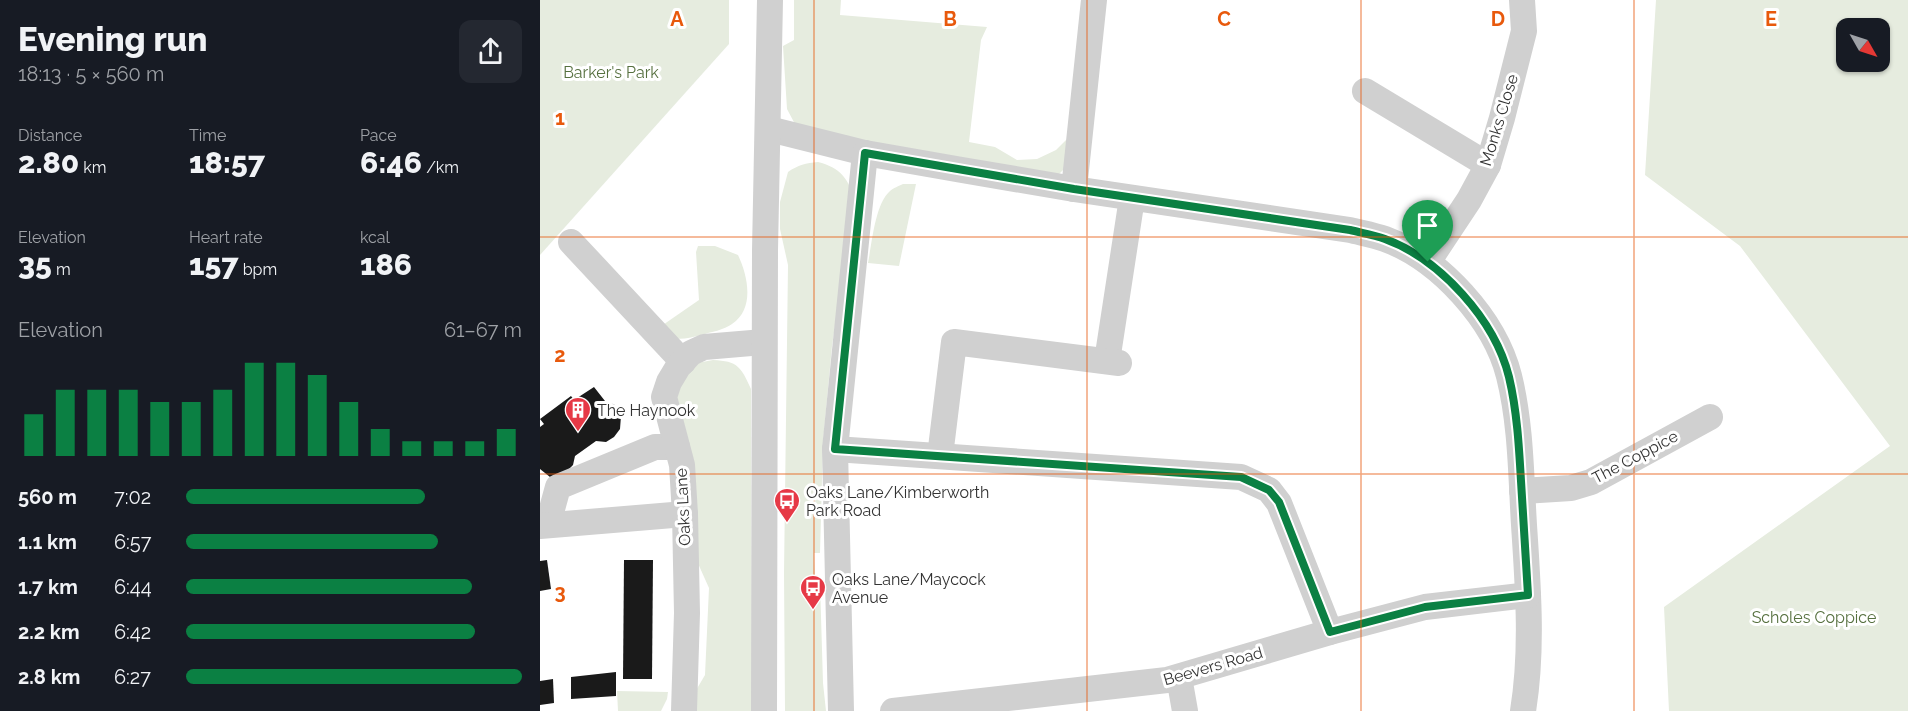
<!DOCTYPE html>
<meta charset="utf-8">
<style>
:root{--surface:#171b24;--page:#242831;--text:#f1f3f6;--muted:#9ea1a6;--accent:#0b8043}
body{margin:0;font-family:Raleway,sans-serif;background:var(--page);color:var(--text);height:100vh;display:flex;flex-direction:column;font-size:22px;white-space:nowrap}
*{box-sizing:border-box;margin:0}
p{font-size:20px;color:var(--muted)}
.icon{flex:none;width:33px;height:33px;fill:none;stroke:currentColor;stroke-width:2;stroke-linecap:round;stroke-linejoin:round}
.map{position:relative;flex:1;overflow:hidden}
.details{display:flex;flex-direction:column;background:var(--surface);width:540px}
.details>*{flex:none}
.needle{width:39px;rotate:129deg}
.buttons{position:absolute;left:1296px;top:18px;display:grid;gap:12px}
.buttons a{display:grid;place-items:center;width:54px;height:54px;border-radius:12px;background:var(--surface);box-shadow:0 2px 4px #0004;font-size:30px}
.pin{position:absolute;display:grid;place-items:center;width:51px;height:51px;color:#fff;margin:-62px -26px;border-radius:50% 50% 50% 0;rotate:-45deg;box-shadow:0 0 6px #0007}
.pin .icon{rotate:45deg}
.round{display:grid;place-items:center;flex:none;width:63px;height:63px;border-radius:12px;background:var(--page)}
.summary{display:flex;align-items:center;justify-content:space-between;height:102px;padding:0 18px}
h1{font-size:33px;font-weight:800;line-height:45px}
.stats{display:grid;grid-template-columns:repeat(3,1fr);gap:9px;height:102px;padding:6px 18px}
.stats div{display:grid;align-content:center}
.stats b{font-size:30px;font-weight:800}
.stats small{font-size:16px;font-weight:400}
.stats p{font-size:16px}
.chart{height:168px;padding:12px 18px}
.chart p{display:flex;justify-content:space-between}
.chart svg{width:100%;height:108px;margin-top:6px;stroke:var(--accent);stroke-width:6}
ul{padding:0 18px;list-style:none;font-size:20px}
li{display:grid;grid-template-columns:96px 72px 1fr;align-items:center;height:45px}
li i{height:15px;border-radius:8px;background:var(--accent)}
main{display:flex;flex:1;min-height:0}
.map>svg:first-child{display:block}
.green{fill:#e6ecdf;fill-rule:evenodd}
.building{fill:#1a1a1a}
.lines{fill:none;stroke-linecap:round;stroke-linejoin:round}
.minor{stroke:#d0d0d0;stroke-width:26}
.route-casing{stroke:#fff;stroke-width:12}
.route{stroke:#0b8043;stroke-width:8}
.grid{fill:none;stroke:#e8590c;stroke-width:1.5;stroke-opacity:0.55}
.labels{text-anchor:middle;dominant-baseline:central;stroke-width:6;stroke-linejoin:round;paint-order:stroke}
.park-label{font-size:16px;fill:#56703f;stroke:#fff}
.street-label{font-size:16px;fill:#333;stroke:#fff}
.poi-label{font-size:16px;fill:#333;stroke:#fff;text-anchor:start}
.grid-label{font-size:20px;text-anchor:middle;font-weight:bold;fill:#e8590c;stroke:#fff;stroke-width:6;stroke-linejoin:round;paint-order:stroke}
</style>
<main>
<section class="details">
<div class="summary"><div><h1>Evening run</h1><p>18:13 · 5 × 560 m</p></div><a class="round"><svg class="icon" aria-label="share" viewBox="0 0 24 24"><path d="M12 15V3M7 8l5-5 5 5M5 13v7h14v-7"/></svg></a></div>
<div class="stats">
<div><p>Distance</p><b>2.80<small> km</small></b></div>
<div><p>Time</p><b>18:57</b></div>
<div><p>Pace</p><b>6:46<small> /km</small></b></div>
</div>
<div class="stats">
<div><p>Elevation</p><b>35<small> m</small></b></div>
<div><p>Heart rate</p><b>157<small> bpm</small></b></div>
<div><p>kcal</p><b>186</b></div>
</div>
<div class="chart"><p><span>Elevation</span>61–67 m</p>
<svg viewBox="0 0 160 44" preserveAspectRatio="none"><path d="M5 44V27M15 44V17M25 44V17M35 44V17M45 44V22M55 44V22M65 44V17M75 44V6M85 44V6M95 44V11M105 44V22M115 44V33M125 44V38M135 44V38M145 44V38M155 44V33"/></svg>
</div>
<ul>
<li><b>560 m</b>7:02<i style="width:71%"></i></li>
<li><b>1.1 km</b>6:57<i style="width:75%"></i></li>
<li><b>1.7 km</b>6:44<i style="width:85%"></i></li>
<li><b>2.2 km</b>6:42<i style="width:86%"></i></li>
<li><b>2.8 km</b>6:27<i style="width:100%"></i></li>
</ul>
</section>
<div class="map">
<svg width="1368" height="711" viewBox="0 0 1368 711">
<rect width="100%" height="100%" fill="#fff"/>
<!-- green -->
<g class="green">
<polygon points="0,0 189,0 189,44 0,255"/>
<polygon points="254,0 301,0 300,15 447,27 441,40 429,142 455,147 477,160 497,159 516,150 531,135 526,167 517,176 507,178 256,126 247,109 243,46 254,40"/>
<path d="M1116 0H1368V711H1129L1124 607 1350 446 1200 246 1105 175ZM1306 28H1340V62H1306Z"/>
<path d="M278 162C299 167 312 180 313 203L292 346 283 442 280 553H274L275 582 280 583 283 683 286 711H245L244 573 248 265 240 229V202L248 172C258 165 266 163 278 162Z"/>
<path d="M363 184H376L359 266 328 263C332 243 335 204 350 191 353 188 359 186 363 184Z"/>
<path d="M158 246H175L198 255C208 276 215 309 192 324 184 330 171 332 161 335 142 340 133 342 117 329L159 300 156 252Z"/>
<path d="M173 360C198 361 201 367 211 389L212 711H155V692L165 675 169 588 156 559 134 390 157 363Z"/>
<polygon points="77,691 128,692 127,699 121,711 78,711"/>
</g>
<!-- building -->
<g class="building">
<polygon points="54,387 65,401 75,405 81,416 80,429 74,437 66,442 56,441 35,456 33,465 24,474 10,477 0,469 0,427 4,424 0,419 31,396 34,400"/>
<polygon points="7,560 11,589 0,591 0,561"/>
<polygon points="84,560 113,560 112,679 83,679"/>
<polygon points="76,672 76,696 31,699 31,677"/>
<polygon points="13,679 14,703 0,705 0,681"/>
</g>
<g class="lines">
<!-- minor -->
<g class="minor">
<polyline points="825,91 948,165"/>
<path d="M229 129 325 153 422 170 534 189 810 230C822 233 834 235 845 239 900 259 955 320 969 376 981 424 981 476 984 525 988 586 993 650 983 711"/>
<polyline points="534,189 554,0"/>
<polyline points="31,242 143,362"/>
<polyline points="888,262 929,200 948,165 962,118 984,31 982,0"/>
<polyline points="567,361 592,198"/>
<polyline points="295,449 701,477 729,490 739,503 790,632"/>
<polyline points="400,456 414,342 579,363"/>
<polyline points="982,491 1031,488 1051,482 1170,417"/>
<polyline points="10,525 12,509 18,487 115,447 137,447"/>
<polyline points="0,526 145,514"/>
<polyline points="639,677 645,711"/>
<polyline points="144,711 147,613 145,514 142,465 124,397 129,382 138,367 151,353 164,347 224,342"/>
<polyline points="224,711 225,250 230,0"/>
<polyline points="301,711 295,449 325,153"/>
<polyline points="353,711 627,680 790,632 885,607 988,595"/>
</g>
</g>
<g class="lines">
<defs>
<path id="route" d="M325 153 534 189 810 230C822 233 834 235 845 239 900 259 955 320 969 377 977 411 979 446 981 481 983 519 986 557 988 595L885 607 790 632 739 502 729 490 701 477 295 449Z"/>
</defs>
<!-- route casing -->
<use href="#route" class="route-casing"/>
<!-- route -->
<use href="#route" class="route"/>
</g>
<!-- grid -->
<path class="grid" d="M274 0V711M547 0V711M821 0V711M1094 0V711M0 237H1368M0 474H1368"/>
<!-- icons -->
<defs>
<symbol id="building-pin" viewBox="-11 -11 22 30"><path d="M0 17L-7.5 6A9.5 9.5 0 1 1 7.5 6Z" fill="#e63946" stroke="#fff"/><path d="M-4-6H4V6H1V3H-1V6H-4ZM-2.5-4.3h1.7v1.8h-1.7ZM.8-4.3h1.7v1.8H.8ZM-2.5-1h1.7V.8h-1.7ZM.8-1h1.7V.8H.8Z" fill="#fff"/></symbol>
<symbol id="bus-pin" viewBox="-11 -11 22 30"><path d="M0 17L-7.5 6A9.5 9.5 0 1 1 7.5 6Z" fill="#e63946" stroke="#fff"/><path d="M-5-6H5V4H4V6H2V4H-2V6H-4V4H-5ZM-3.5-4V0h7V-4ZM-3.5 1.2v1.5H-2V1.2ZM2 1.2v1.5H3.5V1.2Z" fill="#fff"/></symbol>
</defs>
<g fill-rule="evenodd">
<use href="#building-pin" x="23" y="395" width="30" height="40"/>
<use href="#bus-pin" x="232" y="486" width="30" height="40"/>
<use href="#bus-pin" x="258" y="573" width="30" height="40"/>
</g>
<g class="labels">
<!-- park labels -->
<g class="park-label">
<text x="71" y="72">Barker's Park</text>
<text x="1274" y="617">Scholes Coppice</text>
</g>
<!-- street labels -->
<g class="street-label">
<text transform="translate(959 120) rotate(-73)">Monks Close</text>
<text transform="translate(1095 457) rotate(-28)">The Coppice</text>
<text transform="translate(143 507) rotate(-93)">Oaks Lane</text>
<text transform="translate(673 666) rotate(-16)">Beevers Road</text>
</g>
<!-- poi labels -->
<g class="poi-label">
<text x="57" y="410">The Haynook</text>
<text x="266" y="492">Oaks Lane/Kimberworth<tspan x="266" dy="18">Park Road</tspan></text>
<text x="292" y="579">Oaks Lane/Maycock<tspan x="292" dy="18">Avenue</tspan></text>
</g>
</g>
<g class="grid-label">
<text x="137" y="26">A</text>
<text x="410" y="26">B</text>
<text x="684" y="26">C</text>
<text x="958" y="26">D</text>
<text x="1231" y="26">E</text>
<text x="20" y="125">1</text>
<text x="20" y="362">2</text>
<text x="20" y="599">3</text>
</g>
</svg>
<div class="buttons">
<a><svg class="needle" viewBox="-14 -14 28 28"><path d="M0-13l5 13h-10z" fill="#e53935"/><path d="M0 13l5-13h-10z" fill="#9ea1a6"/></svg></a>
</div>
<div class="pin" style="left:888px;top:262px;background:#1e9e55"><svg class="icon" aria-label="arrive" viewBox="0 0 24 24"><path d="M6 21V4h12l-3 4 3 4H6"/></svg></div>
</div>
</main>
